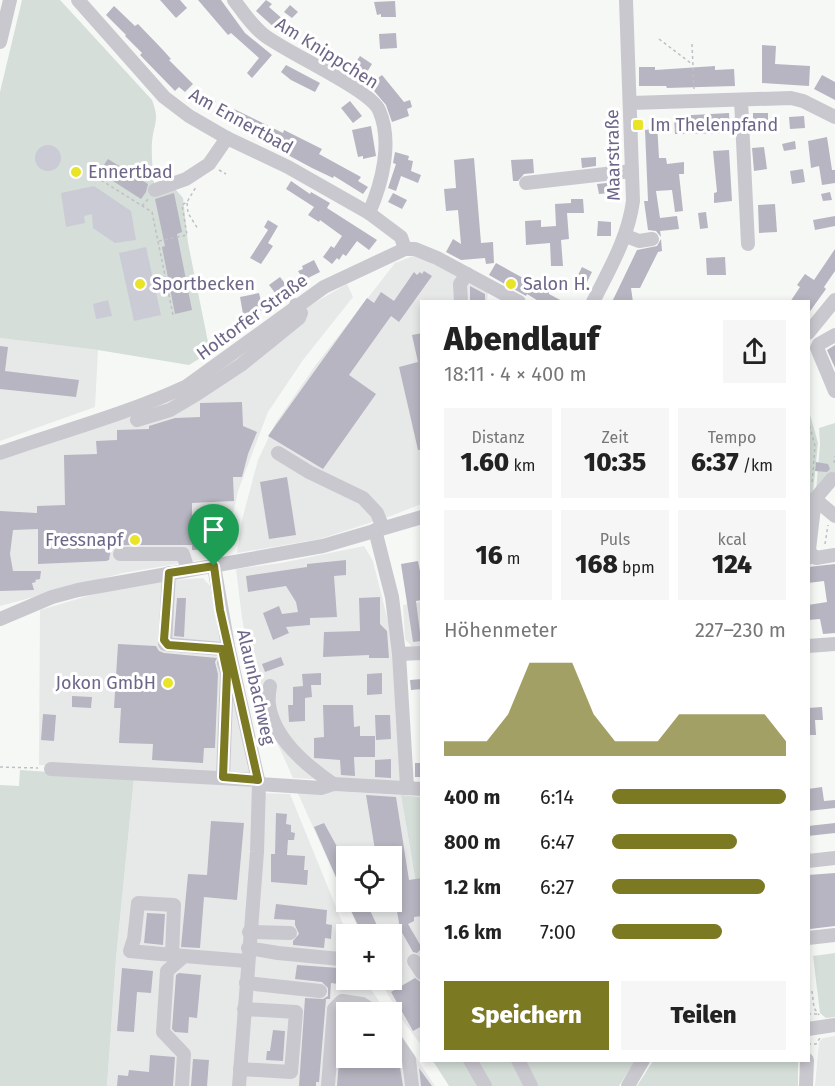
<!DOCTYPE html>
<html lang="de">
<meta charset="utf-8">
<style>
:root{--surface:#fff;--page:#f6f6f6;--text:#222;--muted:#767676;--accent:#7c7923}
body{margin:0;font-family:"Fira Sans",sans-serif;background:var(--page);color:var(--text);height:100vh;display:flex;flex-direction:column;font-size:22px;white-space:nowrap}
*{box-sizing:border-box;margin:0}
p{font-size:20px;color:var(--muted)}
.icon{flex:none;width:33px;height:33px;fill:none;stroke:currentColor;stroke-width:2;stroke-linecap:round;stroke-linejoin:round}
.map{position:relative;flex:1;overflow:hidden}
.side{position:absolute;left:420px;top:300px;width:390px;height:762px;display:flex;flex-direction:column;background:var(--surface);border-radius:0px;box-shadow:0 3px 9px #0003}
.side>*{flex:none}
.fabs{position:absolute;left:336px;top:846px;display:grid;gap:12px}
.fabs a{display:grid;place-items:center;width:66px;height:66px;border-radius:0px;background:var(--surface);box-shadow:0 3px 9px #0003;font-size:30px}
.pin{position:absolute;display:grid;place-items:center;width:51px;height:51px;color:#fff;margin:-62px -26px;border-radius:50% 50% 50% 0;rotate:-45deg;box-shadow:0 0 6px #0007}
.pin .icon{rotate:45deg}
.round{display:grid;place-items:center;flex:none;width:63px;height:63px;border-radius:0px;background:var(--page)}
.headline{display:flex;align-items:center;justify-content:space-between;height:102px;padding:0 24px}
h1{font-size:33px;font-weight:800;line-height:45px}
.metrics{display:grid;grid-template-columns:repeat(3,1fr);gap:9px;height:102px;padding:6px 24px}
.metrics div{display:grid;align-content:center;border-radius:0px;background:var(--page);text-align:center}
.metrics b{font-size:26px;font-weight:800}
.metrics small{font-size:16px;font-weight:400}
.metrics p{font-size:16px}
.chart{height:168px;padding:12px 24px}
.chart p{display:flex;justify-content:space-between}
.chart svg{width:100%;height:108px;margin-top:6px;fill:var(--accent);opacity:.7}
.button{display:flex;gap:12px;margin-top:auto;padding:12px 24px}
.button a{flex:1;height:69px;border-radius:0px;background:var(--accent);color:#fff;font-size:24px;font-weight:800;line-height:69px;text-align:center}
.button a+a{background:var(--page);color:var(--text)}
ul{padding:0 24px;list-style:none;font-size:20px}
li{display:grid;grid-template-columns:96px 72px 1fr;align-items:center;height:45px}
li i{height:15px;border-radius:8px;background:var(--accent)}
.map>svg:first-child{display:block}
.built{fill:#e7e9e9;fill-rule:evenodd}
.green{fill:#d5ded8}
.water{fill:#cbcbd6}
.building{fill:#b7b5c1}
.lines{fill:none;stroke-linecap:round;stroke-linejoin:round}
.path{stroke:#c0bfc4;stroke-width:1.5;stroke-dasharray:3 3;stroke-linecap:butt}
.minor{stroke:#cac8cf;stroke-width:14}
.route-casing{stroke:#fff;stroke-width:12}
.route{stroke:#7c7923;stroke-width:8}
.poi-dot{fill:#e9e425;stroke:#fff;stroke-width:2}
.labels{text-anchor:middle;dominant-baseline:central;stroke-width:6;stroke-linejoin:round;paint-order:stroke}
.street-label{font-size:18px;fill:#6d6688;stroke:#fff}
.poi-label{font-size:18px;fill:#6d6688;stroke:#fff;text-anchor:start}
</style>
<div class="map">
<svg width="835" height="1086" viewBox="0 0 835 1086">
<rect width="100%" height="100%" fill="#f6f8f6"/>
<!-- built -->
<g class="built">
<polygon points="416,255 488,293 487,301 422,302 421,504 391,516 320,539 237,553 242,520 258,460 275,424 315,366 395,263"/>
<polygon points="347,284 353,297 303,360 268,412 238,491 224,556 123,573 0,606 0,460 177,399 293,315"/>
<polygon points="0,338 98,350 95,407 0,441"/>
<polygon points="364,546 373,561 393,641 402,784 293,778 270,727 252,671 242,618 236,569 281,563"/>
<polygon points="203,578 211,587 256,793 290,794 347,934 346,980 365,980 386,1012 346,1012 346,1058 392,1058 392,1021 435,1086 107,1086 116,960 135,769 39,765 40,610 98,593 160,581"/>
<polygon points="421,602 421,648 413,648 405,639 403,605"/>
<path d="M296 789 401 795 421 914V1045L403 1021 380 980H392V934H361ZM346 856H392V902H346Z"/>
<polygon points="835,1036 835,1086 815,1086 819,1042 823,1038"/>
</g>
<!-- green -->
<g class="green">
<path d="M22 0H60L152 100C160 121 154 122 152 142 151 156 153 170 154 184L176 190 183 198 188 243 210 352 189 365 98 350 0 338V92Z"/>
<polygon points="809,411 818,443 809,531"/>
<polygon points="835,423 835,481 816,492 820,444 819,428"/>
<polygon points="20,770 134,778 116,959 107,1086 0,1086 0,785 19,786"/>
<polygon points="401,795 421,797 421,913"/>
<polygon points="835,953 835,1017 826,1018 820,1013 813,956"/>
<polygon points="433,1061 635,1061 619,1086 449,1086"/>
<polygon points="653,1061 798,1061 798,1086 637,1086"/>
</g>
<!-- water -->
<g class="water">
<circle cx="48" cy="158" r="13"/>
<polygon points="94,186 131,211 136,240 115,243 93,228 92,214 84,216 85,223 66,227 61,193"/>
<polygon points="146,247 161,315 134,321 119,253"/>
<polygon points="108,300 112,316 96,319 93,304"/>
</g>
<!-- building -->
<g class="building">
<polygon points="160,0 180,0 187,8 176,18"/>
<polygon points="198,0 221,0 245,33 272,55 252,78 247,73 259,58 231,33 228,35"/>
<polygon points="266,0 272,4 269,7 285,21 277,30 256,11"/>
<polygon points="395,1 396,17 381,17 381,14 377,15 374,2"/>
<polygon points="290,5 298,12 292,18 284,12"/>
<polygon points="114,6 135,26 138,24 163,50 171,59 169,60 193,84 185,92 179,87 175,91 140,55 142,53 125,36 126,35 106,15"/>
<polygon points="396,33 397,48 380,49 379,34"/>
<polygon points="310,39 330,50 325,59 305,49"/>
<polygon points="762,45 776,46 775,64 810,66 809,86 762,83"/>
<polygon points="360,56 372,64 362,80 349,72"/>
<polygon points="286,65 320,83 315,92 291,80 281,72"/>
<polygon points="715,66 715,70 734,69 735,86 667,88 666,86 639,86 639,67 655,67 655,70"/>
<polygon points="382,75 404,102 410,100 412,107 407,109 409,116 392,122 386,105 369,85"/>
<polygon points="822,75 835,82 835,100 814,89"/>
<polygon points="202,94 216,101 210,111 197,104"/>
<polygon points="350,101 362,116 353,123 341,108"/>
<polygon points="234,109 283,133 284,130 322,149 319,154 361,177 358,181 368,187 363,194 334,176 333,178 312,168 275,148 276,146 227,121"/>
<polygon points="729,113 730,133 675,134 674,116"/>
<rect x="753" y="113" width="15" height="14"/>
<polygon points="804,116 805,128 790,129 789,117"/>
<polygon points="657,123 659,158 666,158 667,164 684,162 684,174 679,174 683,211 675,212 672,190 656,191 660,218 677,216 679,229 660,231 661,237 656,231 648,230 644,201 648,201 645,130 652,129"/>
<polygon points="371,126 376,156 363,159 363,156 358,157 352,130"/>
<polygon points="827,137 832,170 835,170 835,183 822,185 819,166 811,168 808,141"/>
<polygon points="795,141 796,149 784,151 782,144"/>
<polygon points="764,147 767,169 754,171 752,148"/>
<polygon points="729,150 732,201 714,203 714,193 717,192 713,151"/>
<polygon points="395,152 409,156 408,160 413,161 411,171 421,175 418,183 401,176 396,191 388,188 396,164 393,163"/>
<polygon points="596,157 596,166 582,168 581,158"/>
<polygon points="474,158 481,243 493,242 494,263 486,264 485,258 461,260 446,252 453,239 461,244 458,210 446,211 444,189 456,188 454,160"/>
<polygon points="108,159 148,184 146,192 141,199 99,172"/>
<polygon points="533,159 534,173 524,174 518,181 513,181 511,160"/>
<polygon points="803,169 805,182 792,184 790,171"/>
<polygon points="291,181 310,194 311,192 330,203 327,208 377,240 369,250 357,241 346,256 343,254 339,260 337,258 332,264 323,257 331,246 334,248 342,236 320,220 319,222 308,215 314,207 286,189"/>
<polygon points="616,182 618,192 599,194 597,184"/>
<polygon points="830,192 832,200 823,201 821,194"/>
<polygon points="174,193 182,232 177,234 192,310 175,314 162,247 165,246 155,199"/>
<polygon points="393,193 407,200 402,209 388,202"/>
<polygon points="571,199 583,199 584,213 567,213 569,239 561,240 563,266 551,266 550,243 526,245 525,221 541,220 541,227 556,226 555,204 571,203"/>
<polygon points="775,204 777,232 759,233 758,205"/>
<polygon points="706,212 708,228 700,229 698,213"/>
<polygon points="835,216 835,226 815,230 813,220"/>
<polygon points="268,220 278,226 268,243 273,246 261,264 250,258 268,230 264,227"/>
<polygon points="598,221 611,222 611,236 597,236"/>
<polygon points="661,239 662,251 658,252 640,288 631,288 633,302 612,302 637,250 657,246"/>
<polygon points="835,249 835,271 824,287 826,289 808,314 808,302 790,302 800,287 797,285 805,274 814,280"/>
<polygon points="725,257 726,275 707,275 706,258"/>
<polygon points="314,260 320,272 308,278 307,276 303,279 298,271 303,269 302,266"/>
<polygon points="496,263 534,284 533,286 544,292 549,292 549,294 564,302 540,302 527,294 526,296 489,275"/>
<polygon points="582,267 592,272 586,284 576,279"/>
<polygon points="424,271 432,276 399,322 391,316 349,375 376,394 323,469 268,436 367,298 374,303 381,292 394,301 414,272 417,275 420,272 422,274"/>
<polygon points="280,277 290,290 279,298 269,285"/>
<polygon points="470,286 485,294 485,302 470,302"/>
<polygon points="259,293 263,310 243,314 240,297"/>
<polygon points="422,333 422,450 418,450 399,367 418,362 412,335"/>
<polygon points="835,345 835,368 827,350"/>
<polygon points="0,346 8,347 5,371 79,380 76,397 0,389"/>
<polygon points="242,402 243,426 257,432 248,454 242,477 233,477 234,501 192,503 192,531 215,531 215,550 192,550 192,545 120,545 111,548 109,560 106,561 38,564 38,529 13,530 10,554 13,571 41,571 40,579 35,580 36,582 32,583 34,590 0,591 0,511 37,513 37,506 65,505 64,455 97,454 96,441 117,440 117,430 149,429 149,426 175,418 200,417 200,403"/>
<polygon points="816,462 828,464 830,469 827,472 815,471"/>
<polygon points="287,477 296,535 269,539 260,482"/>
<polygon points="346,560 346,575 334,576 337,617 310,618 310,625 286,627 289,633 273,640 263,613 279,606 282,614 298,612 296,602 286,586 248,592 246,576 307,567 307,564"/>
<polygon points="418,561 422,581 422,600 416,601 421,641 413,642 401,564"/>
<polygon points="835,564 835,633 823,634 820,619 808,620 808,605 827,602 824,581 808,583 808,567"/>
<polygon points="380,597 380,624 387,631 389,658 369,658 369,655 323,657 324,632 360,631 359,598"/>
<polygon points="177,598 186,598 184,637 174,636"/>
<polygon points="118,644 156,646 159,651 164,653 217,658 215,662 218,674 215,748 204,748 203,763 152,760 153,744 119,743 121,708 114,708"/>
<polygon points="281,657 284,665 265,672 262,664"/>
<polygon points="321,673 321,685 311,685 312,697 305,698 305,721 289,722 288,705 293,705 293,687 303,686 302,674"/>
<polygon points="382,673 382,694 367,695 367,674"/>
<polygon points="422,679 422,689 411,690 410,680"/>
<polygon points="72,696 92,697 91,708 72,707"/>
<polygon points="323,705 353,705 354,727 360,726 360,736 375,736 375,757 354,757 355,776 341,775 340,760 314,758 314,738 324,737"/>
<polygon points="822,707 823,720 815,720 816,735 808,735 808,708"/>
<polygon points="43,714 56,715 54,741 41,740"/>
<polygon points="375,715 390,715 391,739 376,740"/>
<polygon points="391,759 391,778 375,777 375,760"/>
<rect x="415" y="763" width="7" height="14"/>
<polygon points="822,787 824,801 835,800 835,808 808,811 808,789"/>
<polygon points="366,795 396,797 409,880 422,878 422,916 414,917 414,921 408,924 422,948 417,953 413,952 400,929 392,881 392,856 376,856"/>
<polygon points="276,813 287,814 286,824 291,825 291,832 295,833 294,840 288,840 287,855 305,856 304,870 308,870 307,885 271,882 271,854 275,854"/>
<polygon points="211,821 244,823 237,900 204,897 200,948 181,947 188,874 207,875"/>
<polygon points="324,823 346,863 346,900 314,827"/>
<polygon points="835,823 835,833 808,836 808,826"/>
<polygon points="835,873 835,926 810,929 808,875"/>
<polygon points="347,902 366,902 381,934 362,934"/>
<polygon points="276,904 327,910 326,924 332,925 331,939 325,938 324,948 293,945 293,941 299,934 295,925 295,920 274,919"/>
<polygon points="147,913 165,914 163,945 144,943"/>
<polygon points="297,965 339,968 338,984 331,983 330,999 326,999 319,1082 316,1082 316,1086 299,1086 305,998 323,999 328,996 328,988 322,982 295,979"/>
<polygon points="122,968 153,971 151,993 137,992 134,1032 117,1031"/>
<polygon points="179,973 201,975 197,1018 189,1017 188,1033 175,1032 172,1029 176,975"/>
<polygon points="415,978 422,983 422,1026 413,1031 391,992"/>
<polygon points="342,1021 346,1022 346,1058 386,1058 386,1060 399,1061 403,1086 337,1086"/>
<polygon points="273,1030 285,1031 283,1061 266,1060 267,1051 270,1051"/>
<polygon points="150,1055 175,1057 173,1086 117,1086 118,1075 128,1076 129,1070 149,1072"/>
<polygon points="193,1059 209,1060 207,1086 191,1086"/>
<polygon points="419,1068 432,1086 421,1086"/>
</g>
<g class="lines">
<!-- path -->
<g class="path">
<polyline points="659,39 692,64"/>
<polyline points="692,44 694,89"/>
<polyline points="219,170 226,174"/>
<polyline points="96,177 152,212 173,315"/>
<polyline points="187,203 188,213 198,229"/>
<polyline points="142,206 149,198"/>
<polyline points="159,241 187,235 182,205 187,202 196,187"/>
<polyline points="808,420 815,446 812,484"/>
<polyline points="834,463 835,456"/>
<polyline points="825,544 828,525"/>
<polyline points="0,767 38,768"/>
<polyline points="812,991 814,1008 819,1015"/>
<polyline points="808,1014 817,1014"/>
<polyline points="808,1044 816,1044 820,1038"/>
</g>
<!-- minor -->
<g class="minor">
<polyline points="78,0 164,97 189,116 227,138 288,167 369,213 401,237 405,249"/>
<path d="M234 0C243 12 252 26 264 35 287 53 369 89 379 110 393 142 382 183 369 213"/>
<polyline points="0,42 10,0"/>
<polyline points="741,100 748,244"/>
<polyline points="631,103 791,98 803,101 835,117"/>
<polyline points="526,183 632,171"/>
<polyline points="155,190 186,179 209,164 227,138"/>
<polyline points="626,236 639,241 652,239"/>
<polyline points="461,302 460,284 467,274"/>
<path d="M593 302C610 268 628 238 633 201L626 0"/>
<polyline points="808,333 835,300"/>
<polyline points="835,335 819,344 817,348 835,391"/>
<polyline points="137,420 170,410 197,394 241,365 299,318 301,313 296,305"/>
<path d="M0 453C62 431 127 414 187 386L324 287 405 249H415L437 258 519 302"/>
<polyline points="278,453 309,472 363,498 377,513 383,528"/>
<polyline points="815,499 832,479"/>
<polyline points="815,499 835,516"/>
<polyline points="375,530 392,597 399,654 407,787"/>
<polyline points="809,552 816,558 835,555"/>
<polyline points="120,554 183,554 188,570"/>
<polyline points="808,558 815,499"/>
<polyline points="214,566 228,646 259,784 257,852 239,1086"/>
<polyline points="169,573 165,644 222,649 228,646"/>
<polyline points="0,619 52,597 78,590 323,546 422,517"/>
<polyline points="808,646 835,644"/>
<polyline points="399,654 422,653"/>
<path d="M270 686C269 692 268 699 269 705 274 739 306 765 333 784"/>
<polyline points="51,769 258,780"/>
<polyline points="223,777 227,673 224,663"/>
<polyline points="259,784 321,788 333,784 422,789"/>
<polyline points="808,861 835,858"/>
<polyline points="249,932 290,933"/>
<polyline points="808,938 835,935"/>
<polyline points="248,948 278,953 340,959"/>
<path d="M172 956 174 905 138 903 134 939 130 951C169 955 208 958 247 961"/>
<polyline points="414,961 422,973"/>
<polyline points="246,983 320,991"/>
<polyline points="808,1029 835,1025"/>
<polyline points="392,1035 409,1060 412,1086"/>
<polyline points="470,1060 485,1086"/>
<polyline points="518,1060 531,1086"/>
<polyline points="240,1069 291,1072 296,1012 244,1009"/>
<polyline points="182,1086 184,1054 163,1032 167,971 183,957"/>
<polyline points="328,1086 334,1009 342,1001 362,1004 375,1012"/>
<polyline points="628,1086 643,1060"/>
<polyline points="806,1086 807,1060"/>
</g>
</g>
<g class="lines">
<defs>
<polygon id="route" points="214,566 220,610 258,780 223,777 227,673 222,649 168,645 164,640 169,573"/>
</defs>
<!-- route casing -->
<use href="#route" class="route-casing"/>
<!-- route -->
<use href="#route" class="route"/>
</g>
<!-- markers -->
<g class="poi-dot">
<rect x="632" y="119" width="12" height="12" rx="3"/>
<circle cx="76" cy="172" r="6"/>
<circle cx="140" cy="284" r="6"/>
<circle cx="511" cy="284" r="6"/>
<circle cx="135" cy="540" r="6"/>
<circle cx="168" cy="683" r="6"/>
</g>
<g class="labels">
<!-- street labels -->
<g class="street-label">
<text transform="translate(327 53) rotate(32)">Am Knippchen</text>
<text transform="translate(241 121) rotate(29)">Am Ennertbad</text>
<text transform="translate(613 155) rotate(-91)">Maarstraße</text>
<text transform="translate(252 317) rotate(-36)">Holtorfer Straße</text>
<text transform="translate(256 687) rotate(77)">Alaunbachweg</text>
</g>
<!-- poi labels -->
<g class="poi-label">
<text x="650" y="125">Im Thelenpfand</text>
<text x="88" y="172">Ennertbad</text>
<text x="152" y="284">Sportbecken</text>
<text x="523" y="284">Salon H.</text>
<text x="123" y="540" text-anchor="end">Fressnapf</text>
<text x="156" y="683" text-anchor="end">Jokon GmbH</text>
</g>
</g>
</svg>
<div class="fabs">
<a><svg class="icon" aria-label="locate" viewBox="0 0 24 24"><circle cx="12" cy="12" r="6"/><path d="M12 2v4M12 18v4M2 12h4M18 12h4"/></svg></a>
<a>+</a>
<a>−</a>
</div>
<div class="pin" style="left:214px;top:566px;background:#1e9e55"><svg class="icon" aria-label="arrive" viewBox="0 0 24 24"><path d="M6 21V4h12l-3 4 3 4H6"/></svg></div>
<section class="side">
<div class="headline"><div><h1>Abendlauf</h1><p>18:11 · 4 × 400 m</p></div><a class="round"><svg class="icon" aria-label="share" viewBox="0 0 24 24"><path d="M12 15V3M7 8l5-5 5 5M5 13v7h14v-7"/></svg></a></div>
<div class="metrics">
<div><p>Distanz</p><b>1.60<small> km</small></b></div>
<div><p>Zeit</p><b>10:35</b></div>
<div><p>Tempo</p><b>6:37<small> /km</small></b></div>
</div>
<div class="metrics">
<div><b>16<small> m</small></b></div>
<div><p>Puls</p><b>168<small> bpm</small></b></div>
<div><p>kcal</p><b>124</b></div>
</div>
<div class="chart"><p><span>Höhenmeter</span>227–230 m</p>
<svg viewBox="0 0 160 44" preserveAspectRatio="none"><path d="M0 44V38L10 38L20 38L30 27L40 6L50 6L60 6L70 27L80 38L90 38L100 38L110 27L120 27L130 27L140 27L150 27L160 38V44z"/></svg>
</div>
<ul>
<li><b>400 m</b>6:14<i style="width:100%"></i></li>
<li><b>800 m</b>6:47<i style="width:72%"></i></li>
<li><b>1.2 km</b>6:27<i style="width:88%"></i></li>
<li><b>1.6 km</b>7:00<i style="width:63%"></i></li>
</ul>
<div class="button"><a>Speichern</a><a>Teilen</a></div>
</section>
</div>
